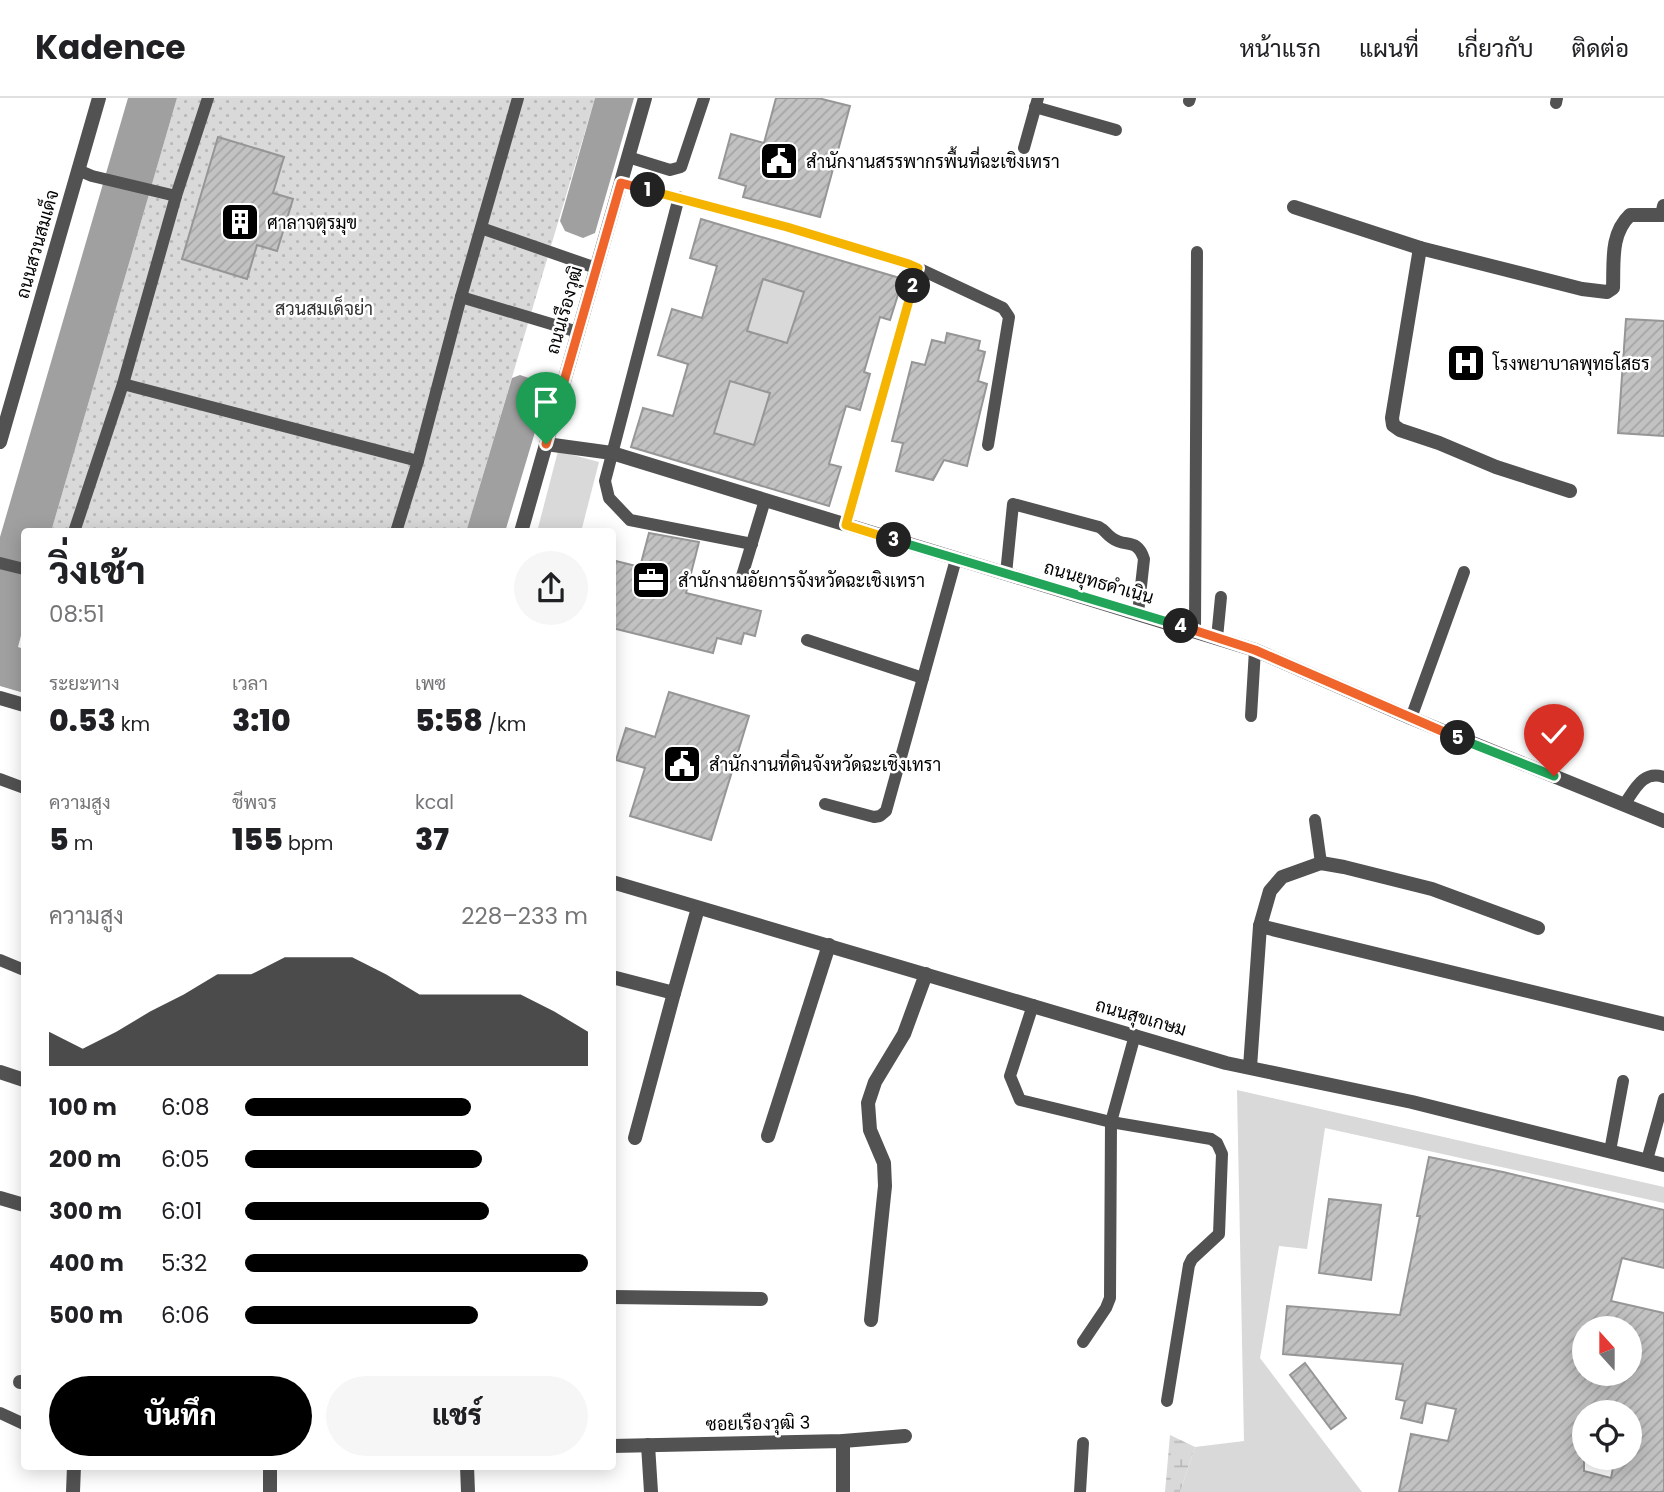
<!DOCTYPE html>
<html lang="th">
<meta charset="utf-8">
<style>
:root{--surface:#fff;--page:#f6f6f6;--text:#202124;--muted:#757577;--line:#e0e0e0;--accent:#000}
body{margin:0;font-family:Poppins,Sarabun,sans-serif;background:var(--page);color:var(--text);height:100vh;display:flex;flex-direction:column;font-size:26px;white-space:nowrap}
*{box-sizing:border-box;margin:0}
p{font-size:23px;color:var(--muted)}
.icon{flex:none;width:38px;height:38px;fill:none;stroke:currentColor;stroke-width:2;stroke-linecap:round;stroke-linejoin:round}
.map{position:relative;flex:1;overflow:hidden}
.details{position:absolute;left:21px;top:430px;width:595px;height:942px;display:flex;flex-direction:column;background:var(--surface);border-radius:7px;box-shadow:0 4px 18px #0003}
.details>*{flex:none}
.needle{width:46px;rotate:339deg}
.controls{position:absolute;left:1572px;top:1218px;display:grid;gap:14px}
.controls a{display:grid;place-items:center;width:70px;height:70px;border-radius:50%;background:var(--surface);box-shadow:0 4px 18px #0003;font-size:35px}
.pin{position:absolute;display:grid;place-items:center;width:60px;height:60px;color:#fff;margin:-72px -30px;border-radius:50% 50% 50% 0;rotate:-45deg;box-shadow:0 0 7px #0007}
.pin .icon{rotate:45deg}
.km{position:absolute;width:35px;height:35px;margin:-18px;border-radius:50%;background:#222;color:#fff;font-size:19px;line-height:35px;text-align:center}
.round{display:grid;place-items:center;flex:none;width:74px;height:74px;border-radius:37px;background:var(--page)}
.headline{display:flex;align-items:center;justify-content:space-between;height:119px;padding:0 28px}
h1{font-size:38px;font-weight:800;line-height:52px}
.metrics{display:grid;grid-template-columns:repeat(3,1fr);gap:10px;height:119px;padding:7px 28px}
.metrics div{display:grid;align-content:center}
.metrics b{font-size:30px;font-weight:800}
.metrics small{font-size:19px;font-weight:400}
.metrics p{font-size:19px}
.chart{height:196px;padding:14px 28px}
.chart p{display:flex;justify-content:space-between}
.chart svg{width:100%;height:126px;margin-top:7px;fill:var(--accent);opacity:.7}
.button{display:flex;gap:14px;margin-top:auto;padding:14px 28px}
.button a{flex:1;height:80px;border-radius:42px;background:var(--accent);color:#fff;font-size:28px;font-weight:800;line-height:80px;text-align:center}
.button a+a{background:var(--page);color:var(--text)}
ul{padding:0 28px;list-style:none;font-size:23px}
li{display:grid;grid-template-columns:112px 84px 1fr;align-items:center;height:52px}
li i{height:18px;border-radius:9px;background:var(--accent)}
header{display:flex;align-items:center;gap:42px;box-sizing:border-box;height:98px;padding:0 35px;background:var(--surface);border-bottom:2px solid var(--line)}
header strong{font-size:33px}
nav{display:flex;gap:38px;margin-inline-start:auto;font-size:24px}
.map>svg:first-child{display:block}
.green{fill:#d9d9d9}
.wetland{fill:url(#wetland-marsh)}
.park{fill:url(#park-dots)}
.water{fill:#a0a0a0}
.building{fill:url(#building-hatch);stroke:#969696;stroke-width:2;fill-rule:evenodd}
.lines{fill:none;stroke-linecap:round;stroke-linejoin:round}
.service{stroke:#525252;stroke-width:12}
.minor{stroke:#525252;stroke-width:14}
.split-1-casing{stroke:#fff;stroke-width:14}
.split-2-casing{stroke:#fff;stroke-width:14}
.split-3-casing{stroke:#fff;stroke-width:14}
.split-4-casing{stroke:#fff;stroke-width:14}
.split-5-casing{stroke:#fff;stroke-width:14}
.split-6-casing{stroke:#fff;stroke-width:14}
.split-1{stroke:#f0652b;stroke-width:9}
.split-2{stroke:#f5b400;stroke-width:9}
.split-3{stroke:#f5b400;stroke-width:9}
.split-4{stroke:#22a559;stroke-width:9}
.split-5{stroke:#f0652b;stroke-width:9}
.split-6{stroke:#22a559;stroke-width:9}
.labels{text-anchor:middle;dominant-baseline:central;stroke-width:5;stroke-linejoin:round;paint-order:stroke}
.poi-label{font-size:18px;fill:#000;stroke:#fff;text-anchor:start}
.street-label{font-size:18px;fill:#000;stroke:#fff}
.park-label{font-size:18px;fill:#303030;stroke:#fff}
</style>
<header>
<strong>Kadence</strong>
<nav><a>หน้าแรก</a><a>แผนที่</a><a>เกี่ยวกับ</a><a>ติดต่อ</a></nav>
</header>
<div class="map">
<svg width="1664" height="1394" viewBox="0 0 1664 1394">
<defs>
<pattern id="wetland-marsh" width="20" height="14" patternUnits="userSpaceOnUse" patternTransform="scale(1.75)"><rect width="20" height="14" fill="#d9d9d9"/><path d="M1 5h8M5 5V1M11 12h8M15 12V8" fill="none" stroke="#b8b8b8"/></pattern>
<pattern id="park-dots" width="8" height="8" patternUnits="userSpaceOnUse" patternTransform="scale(1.75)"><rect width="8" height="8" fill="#d9d9d9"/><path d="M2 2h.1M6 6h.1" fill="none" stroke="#b8b8b8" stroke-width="1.8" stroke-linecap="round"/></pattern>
<pattern id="building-hatch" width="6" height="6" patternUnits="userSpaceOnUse" patternTransform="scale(1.75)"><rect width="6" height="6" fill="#c2c2c2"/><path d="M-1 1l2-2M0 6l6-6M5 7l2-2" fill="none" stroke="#a5a5a5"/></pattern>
</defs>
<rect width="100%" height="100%" fill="#fff"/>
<!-- green -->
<g class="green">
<polygon points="763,181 804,194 787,245 747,233"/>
<polygon points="730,283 770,295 754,347 714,335"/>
<polygon points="558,353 599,364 581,434 537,434"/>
<polygon points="1237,992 1664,1089 1664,1105 1325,1030 1307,1151 1279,1148 1260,1260 1362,1394 1180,1394 1195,1349 1244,1343"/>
</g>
<!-- wetland -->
<polygon class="wetland" points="1170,1337 1195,1349 1180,1394 1165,1394"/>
<!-- park -->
<polygon class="park" points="177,0 595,0 466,434 51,434"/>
<!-- water -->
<g class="water">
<polygon points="128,0 177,0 51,434 24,434 24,526 18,549 24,551 24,595 0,588 0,439"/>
<polygon points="595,0 634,0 595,135 583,140 565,133 560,123"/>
<polygon points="520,277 541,284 547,294 505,434 466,434 512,280"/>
</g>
<!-- building -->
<g class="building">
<polygon points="776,0 818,0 850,8 820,119 743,99 746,88 719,80 731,36 764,45"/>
<polygon points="218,39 284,59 273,95 293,101 277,153 257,147 247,181 182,161"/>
<path d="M701 121 903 181 890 222 880 219 864 274 870 276 860 312 846 308 829 366 841 369 829 408 631 349 643 310 673 318 688 266 658 257 672 211 702 220 717 168 690 160ZM763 181 804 194 787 245 747 233ZM730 283 770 295 754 347 714 335Z"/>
<polygon points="1626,221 1664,223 1664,338 1618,335"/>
<polygon points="947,235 980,243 978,252 985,254 978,283 987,286 967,368 944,362 933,382 896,373 903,345 892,343 912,264 925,267 932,242 945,245"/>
<polygon points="649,435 699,444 686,495 761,513 755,538 744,535 741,546 717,540 713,555 612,530 612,462 640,469"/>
<polygon points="669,594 749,618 711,742 630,718 645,670 616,662 626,630 655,639"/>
<path d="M1429 1059 1503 1074 1664 1112V1170L1622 1160 1611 1203 1664 1215V1394H1399L1411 1336 1448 1343 1456 1311 1426 1305 1422 1325 1401 1320 1405 1303 1396 1301 1403 1266 1283 1256 1287 1208 1400 1217 1420 1118H1417ZM1584 1230H1629V1276H1584ZM1584 1314H1629V1360H1615L1611 1380 1584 1373Z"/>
<polygon points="1329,1101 1381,1107 1371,1182 1319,1175"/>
<polygon points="1305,1265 1346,1320 1331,1331 1290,1277"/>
</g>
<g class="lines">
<!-- service -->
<g class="service">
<polyline points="1189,3 1190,0"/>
<polyline points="1556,5 1557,0"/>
<polyline points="1035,9 1116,32"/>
<polyline points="1024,50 1038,0"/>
<polyline points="628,59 670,72 681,69 704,0"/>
<polyline points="78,72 92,78 176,98"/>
<polyline points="621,85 787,129 909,166 1003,210 1009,219 988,347"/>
<polyline points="679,99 605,383 609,400 630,422 752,446"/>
<polyline points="481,130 596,170"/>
<polyline points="461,199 578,234"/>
<polyline points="123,286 418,363"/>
<polyline points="846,427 918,170"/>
<polyline points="74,434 123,286 176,98 208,0"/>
<polyline points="396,434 418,363 461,199 518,0"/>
<polyline points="0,465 24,471"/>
<path d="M1006 476 1013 406 1099 429C1105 432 1106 436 1112 440 1125 450 1137 439 1144 461L1138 515"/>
<polyline points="742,478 765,402"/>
<polyline points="1195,532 1197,154"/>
<polyline points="1217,540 1221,499"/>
<polyline points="807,542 923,580"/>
<polyline points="1251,618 1255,552"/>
<polyline points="1411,620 1464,474"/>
<polyline points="0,681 24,690"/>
<polyline points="825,706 874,719 880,718 886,713 956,461"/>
<path d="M1624 707C1635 691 1643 672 1664 679"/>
<polyline points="1315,722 1321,765"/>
<polyline points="0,862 24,872"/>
<polyline points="1033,907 1010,978 1020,1002 1111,1024 1211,1041 1217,1045 1222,1056 1219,1136 1192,1161 1189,1167 1167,1303"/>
<polyline points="1610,1053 1623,983"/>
<polyline points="1647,1062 1664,1001"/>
<polyline points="1083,1244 1106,1210 1110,1200 1111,1024 1135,937"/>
<polyline points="0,1315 24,1326"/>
<polyline points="1080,1394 1083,1345"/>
</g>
<!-- minor -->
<g class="minor">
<polyline points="1294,109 1420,150"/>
<polyline points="0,344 99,0"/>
<polyline points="546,346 612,355 1255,552 1411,620 1664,723"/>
<path d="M1570 393 1496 369 1439 345 1400 332 1393 327 1392 320 1420 150 1582 191 1607 194 1613 190C1614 164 1610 136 1630 117H1662L1664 108"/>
<polyline points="521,434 645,0"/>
<polyline points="0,600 24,607"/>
<polyline points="612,784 1226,965 1412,1004 1664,1067"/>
<polyline points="1538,830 1432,791 1344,769 1321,765 1282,779 1270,793 1260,828 1664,926"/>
<polyline points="612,879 674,895 698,810"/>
<polyline points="1250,969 1260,828"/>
<polyline points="0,974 24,982"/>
<polyline points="768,1038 829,847"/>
<polyline points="635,1040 674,895"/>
<polyline points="0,1100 24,1107"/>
<polyline points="612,1199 761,1201"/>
<polyline points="871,1222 885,1088 884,1065 870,1032 868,1005 875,984 904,936 926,876"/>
<polyline points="20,1284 24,1284"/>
<polyline points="843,1343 843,1394"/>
<polyline points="648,1347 651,1394"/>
<polyline points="612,1348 843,1343 905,1338"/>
<polyline points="467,1368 468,1394"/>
<polyline points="73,1394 74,1368"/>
<polyline points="270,1394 270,1368"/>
</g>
</g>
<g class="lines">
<defs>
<polyline id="split-1" points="546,346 621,85 648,92"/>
<polyline id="split-2" points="648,92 787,129 909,166 918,170 913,188"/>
<polyline id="split-3" points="894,442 846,427 913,188"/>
<polyline id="split-4" points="894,442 1181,528"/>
<polyline id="split-5" points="1181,528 1255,552 1458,640"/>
<polyline id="split-6" points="1458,640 1554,678"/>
</defs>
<!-- split-1 casing -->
<use href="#split-1" class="split-1-casing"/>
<!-- split-2 casing -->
<use href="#split-2" class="split-2-casing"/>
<!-- split-3 casing -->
<use href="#split-3" class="split-3-casing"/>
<!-- split-4 casing -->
<use href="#split-4" class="split-4-casing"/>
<!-- split-5 casing -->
<use href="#split-5" class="split-5-casing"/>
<!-- split-6 casing -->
<use href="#split-6" class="split-6-casing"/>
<!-- split-1 -->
<use href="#split-1" class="split-1"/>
<!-- split-2 -->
<use href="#split-2" class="split-2"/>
<!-- split-3 -->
<use href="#split-3" class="split-3"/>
<!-- split-4 -->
<use href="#split-4" class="split-4"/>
<!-- split-5 -->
<use href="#split-5" class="split-5"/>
<!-- split-6 -->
<use href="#split-6" class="split-6"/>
</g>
<!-- icons -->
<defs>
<symbol id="civic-square" viewBox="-11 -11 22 22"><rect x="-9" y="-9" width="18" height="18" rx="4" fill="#000" stroke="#fff"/><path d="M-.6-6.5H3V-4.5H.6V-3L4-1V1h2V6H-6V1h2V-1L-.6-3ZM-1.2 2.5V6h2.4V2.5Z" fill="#fff"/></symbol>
<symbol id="building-square" viewBox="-11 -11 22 22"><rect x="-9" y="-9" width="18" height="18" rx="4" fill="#000" stroke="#fff"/><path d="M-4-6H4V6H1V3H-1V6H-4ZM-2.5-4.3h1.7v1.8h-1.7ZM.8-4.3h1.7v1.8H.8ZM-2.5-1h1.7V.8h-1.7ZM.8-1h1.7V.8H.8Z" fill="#fff"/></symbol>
<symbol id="hospital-square" viewBox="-11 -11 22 22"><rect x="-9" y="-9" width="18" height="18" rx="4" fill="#000" stroke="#fff"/><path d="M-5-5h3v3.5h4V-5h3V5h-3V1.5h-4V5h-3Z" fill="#fff"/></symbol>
<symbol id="office-square" viewBox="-11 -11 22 22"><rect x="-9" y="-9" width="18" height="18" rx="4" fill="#000" stroke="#fff"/><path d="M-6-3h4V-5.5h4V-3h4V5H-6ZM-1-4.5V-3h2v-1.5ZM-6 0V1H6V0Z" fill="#fff"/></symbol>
</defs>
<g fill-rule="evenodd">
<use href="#civic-square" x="757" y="41" width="44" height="44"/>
<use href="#building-square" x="218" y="102" width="44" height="44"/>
<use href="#hospital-square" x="1444" y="243" width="44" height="44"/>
<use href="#office-square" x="629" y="460" width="44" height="44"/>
<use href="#civic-square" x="660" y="644" width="44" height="44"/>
</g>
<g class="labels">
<!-- poi labels -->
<g class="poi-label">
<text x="806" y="63">สำนักงานสรรพากรพื้นที่ฉะเชิงเทรา</text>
<text x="267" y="124">ศาลาจตุรมุข</text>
<text x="1493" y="265">โรงพยาบาลพุทธโสธร</text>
<text x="678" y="482">สำนักงานอัยการจังหวัดฉะเชิงเทรา</text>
<text x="709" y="666">สำนักงานที่ดินจังหวัดฉะเชิงเทรา</text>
</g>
<!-- street labels -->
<g class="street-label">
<text transform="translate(37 146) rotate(-74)">ถนนสวนสมเด็จ</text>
<text transform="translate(564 212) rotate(-74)">ถนนเรืองวุฒิ</text>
<text transform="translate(1099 484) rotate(16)">ถนนยุทธดำเนิน</text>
<text transform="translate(1141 919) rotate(16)">ถนนสุขเกษม</text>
<text transform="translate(758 1325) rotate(-1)">ซอยเรืองวุฒิ 3</text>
</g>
<!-- park labels -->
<g class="park-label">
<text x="324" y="210">สวนสมเด็จย่า</text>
</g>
</g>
</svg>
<div class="controls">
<a><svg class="needle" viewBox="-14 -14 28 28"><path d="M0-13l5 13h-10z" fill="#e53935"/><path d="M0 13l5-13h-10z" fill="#757577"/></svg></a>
<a><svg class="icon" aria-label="locate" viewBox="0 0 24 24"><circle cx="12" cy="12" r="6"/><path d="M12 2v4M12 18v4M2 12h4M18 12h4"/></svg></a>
</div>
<div class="pin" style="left:546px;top:346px;background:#1e9e55"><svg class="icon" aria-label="arrive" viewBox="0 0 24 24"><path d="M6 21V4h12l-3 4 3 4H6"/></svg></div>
<div class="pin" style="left:1554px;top:678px;background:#d93025"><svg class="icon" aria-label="check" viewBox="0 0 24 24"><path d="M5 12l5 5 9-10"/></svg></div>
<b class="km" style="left:648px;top:92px">1</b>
<b class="km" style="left:913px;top:188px">2</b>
<b class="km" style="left:894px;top:442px">3</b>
<b class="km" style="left:1181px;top:528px">4</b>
<b class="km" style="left:1458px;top:640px">5</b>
<section class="details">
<div class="headline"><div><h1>วิ่งเช้า</h1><p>08:51</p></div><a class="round"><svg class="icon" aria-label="share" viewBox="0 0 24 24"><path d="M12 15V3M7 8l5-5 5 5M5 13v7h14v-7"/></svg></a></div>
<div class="metrics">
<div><p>ระยะทาง</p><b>0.53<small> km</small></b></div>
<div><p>เวลา</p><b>3:10</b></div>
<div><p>เพซ</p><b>5:58<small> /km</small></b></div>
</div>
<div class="metrics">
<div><p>ความสูง</p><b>5<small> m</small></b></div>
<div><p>ชีพจร</p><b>155<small> bpm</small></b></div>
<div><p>kcal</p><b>37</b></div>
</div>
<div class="chart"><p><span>ความสูง</span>228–233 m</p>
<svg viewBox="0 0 160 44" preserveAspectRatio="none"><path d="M0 44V32L10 38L20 32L30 25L40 19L50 12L60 12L70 6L80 6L90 6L100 12L110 19L120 19L130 19L140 19L150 25L160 32V44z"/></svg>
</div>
<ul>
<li><b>100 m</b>6:08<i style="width:66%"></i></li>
<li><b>200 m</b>6:05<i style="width:69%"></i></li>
<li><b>300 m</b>6:01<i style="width:71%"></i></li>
<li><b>400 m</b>5:32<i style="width:100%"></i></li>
<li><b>500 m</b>6:06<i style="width:68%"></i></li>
</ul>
<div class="button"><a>บันทึก</a><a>แชร์</a></div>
</section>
</div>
